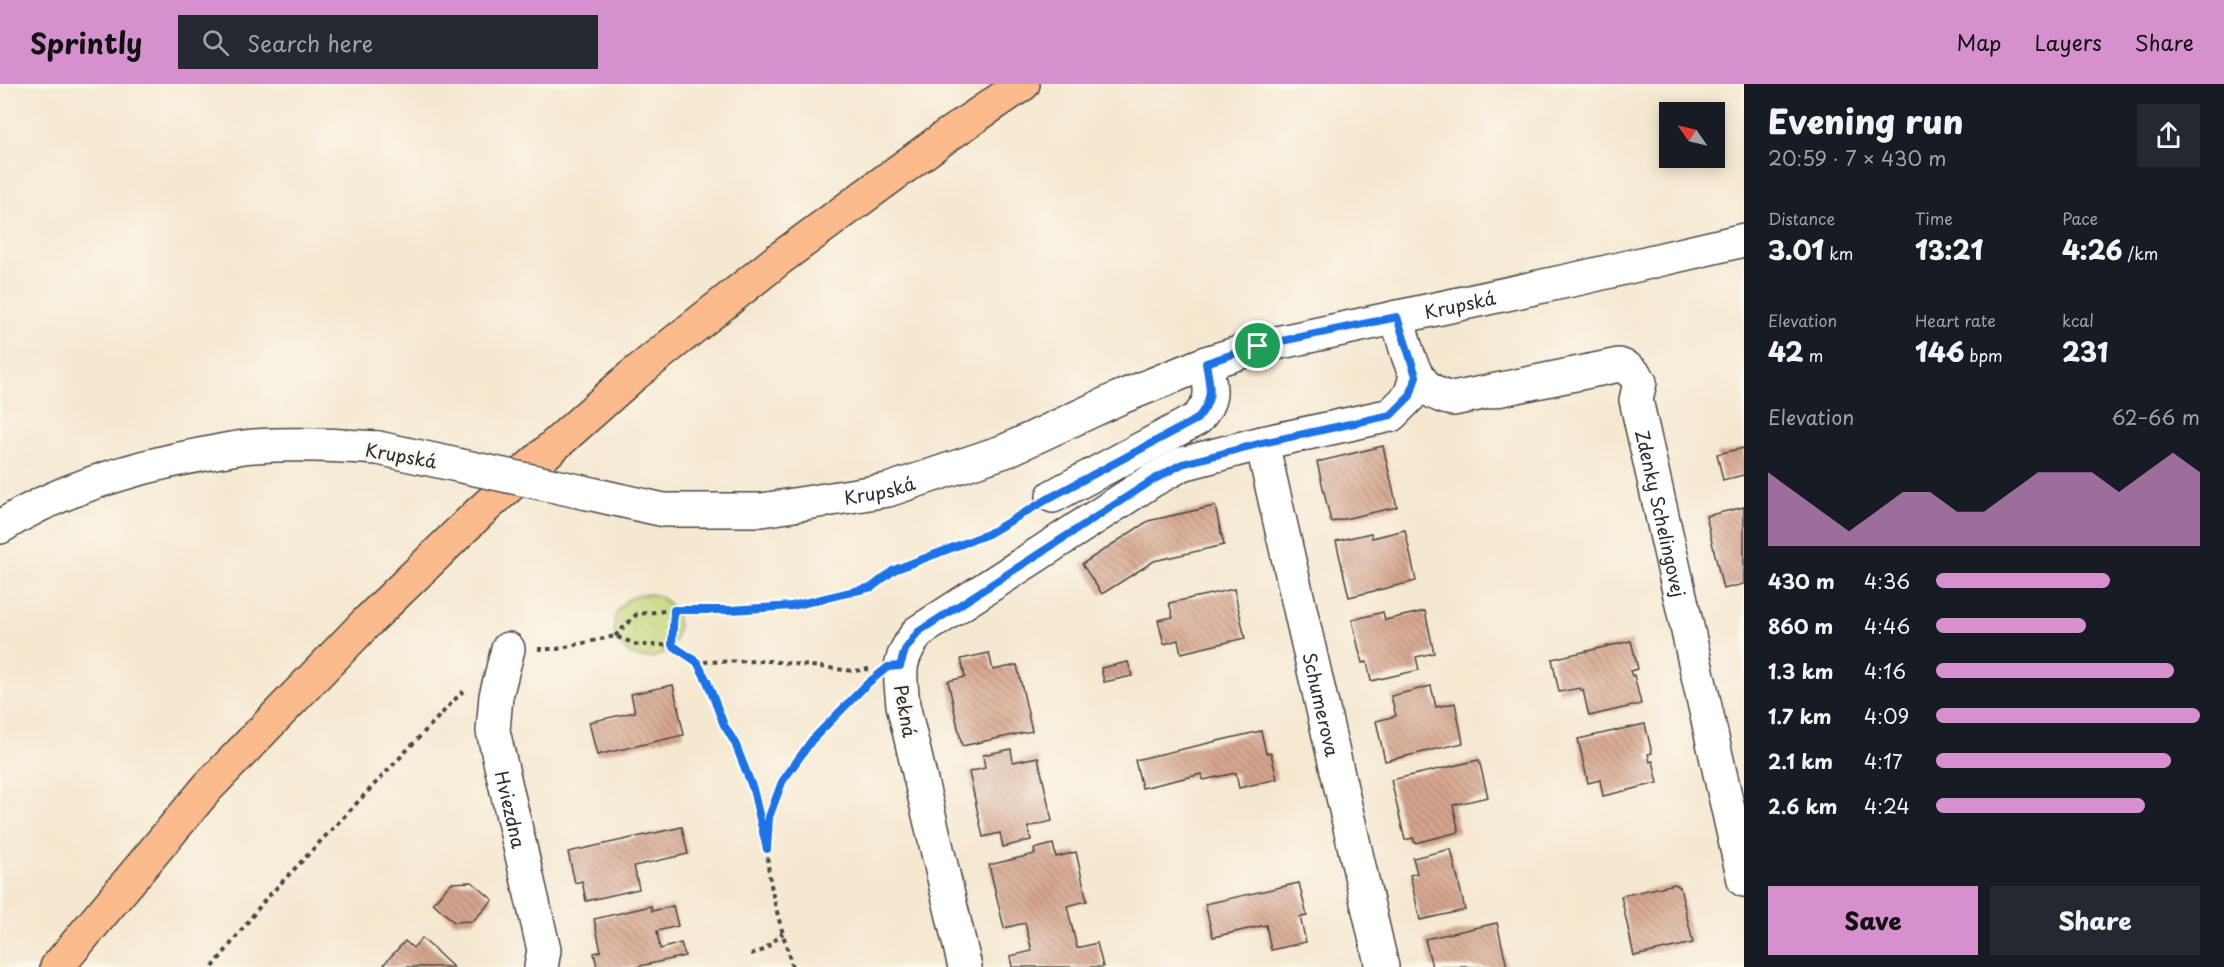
<!DOCTYPE html>
<meta charset="utf-8">
<style>
:root{--surface:#171b24;--page:#242831;--text:#f1f3f6;--muted:#9ea1a6;--accent:#d690ce}
body{margin:0;font-family:"Playpen Sans",sans-serif;background:var(--page);color:var(--text);height:100vh;display:flex;flex-direction:column;font-size:22px;white-space:nowrap}
*{box-sizing:border-box;margin:0}
p{font-size:20px;color:var(--muted)}
.icon{flex:none;width:33px;height:33px;fill:none;stroke:currentColor;stroke-width:2;stroke-linecap:round;stroke-linejoin:round}
.map{position:relative;flex:1;overflow:hidden}
.panel{display:flex;flex-direction:column;background:var(--surface);width:480px}
.panel>*{flex:none}
.needle{width:39px;rotate:304deg}
.buttons{position:absolute;left:1659px;top:18px;display:grid;gap:12px}
.buttons a{display:grid;place-items:center;width:66px;height:66px;border-radius:0px;background:var(--surface);box-shadow:0 3px 15px #0003;font-size:30px}
.pin{position:absolute;display:grid;place-items:center;width:51px;height:51px;color:#fff;margin:-26px;border:3px solid #fff;border-radius:50%;box-shadow:0 2px 6px #0007}
.round{display:grid;place-items:center;flex:none;width:63px;height:63px;border-radius:0px;background:var(--page)}
.headline{display:flex;align-items:center;justify-content:space-between;height:102px;padding:0 24px}
h1{font-size:33px;font-weight:800;line-height:45px}
.figures{display:grid;grid-template-columns:repeat(3,1fr);gap:9px;height:102px;padding:6px 24px}
.figures div{display:grid;align-content:center}
.figures b{font-size:26px;font-weight:800}
.figures small{font-size:16px;font-weight:400}
.figures p{font-size:16px}
.chart{height:168px;padding:12px 24px}
.chart p{display:flex;justify-content:space-between}
.chart svg{width:100%;height:108px;margin-top:6px;fill:var(--accent);opacity:.7}
.action{display:flex;gap:12px;margin-top:auto;padding:12px 24px}
.action a{flex:1;height:69px;border-radius:0px;background:var(--accent);color:#111;font-size:24px;font-weight:800;line-height:69px;text-align:center}
.action a+a{background:var(--page);color:var(--text)}
ul{padding:0 24px;list-style:none;font-size:20px}
li{display:grid;grid-template-columns:96px 72px 1fr;align-items:center;height:45px}
li i{height:15px;border-radius:8px;background:var(--accent)}
header{display:flex;align-items:center;gap:36px;box-sizing:border-box;height:84px;padding:0 30px;background:var(--accent);color:#111}
header strong{font-size:28px}
nav{display:flex;gap:33px;margin-inline-start:auto;font-size:21px}
.search{width:420px;height:54px;background:var(--page);display:flex;align-items:center;gap:15px;box-sizing:border-box;padding:0 21px;border-radius:0px;color:var(--muted);font-size:22px}
main{display:flex;flex:1;min-height:0}
.map>svg:first-child{display:block}
.park{fill:url(#park-dots);stroke:#788051;stroke-width:1.5}
.building{fill:url(#building-back-hatch)}
.lines{fill:none;stroke-linecap:round;stroke-linejoin:round}
.minor-casing{stroke:#494744;stroke-width:36}
.major-casing{stroke:#494744;stroke-width:36}
.path{stroke:#494744;stroke-width:4;stroke-dasharray:4.5 4.5;stroke-linecap:butt}
.minor{stroke:#fff;stroke-width:33}
.major{stroke:#fbbb8c;stroke-width:33}
.minor-bridge-casing{stroke:#494744;stroke-width:36;stroke-linecap:butt}
.minor-bridge{stroke:#fff;stroke-width:33}
.route-casing{stroke:#fff;stroke-width:12}
.route{stroke:#1a73e8;stroke-width:8}
.labels{text-anchor:middle;dominant-baseline:central;stroke-width:4.5;stroke-linejoin:round;paint-order:stroke}
.street-label{font-size:18px;fill:#2b2b2b;stroke:#fbf7ec}
</style>
<header>
<strong>Sprintly</strong>
<div class="search"><svg class="icon" aria-label="search" viewBox="0 0 24 24"><circle cx="10" cy="10" r="6"/><path d="M15 15l6 6"/></svg>Search here</div>
<nav><a>Map</a><a>Layers</a><a>Share</a></nav>
</header>
<main>
<div class="map">
<svg width="1744" height="883" viewBox="0 0 1744 883">
<defs>
<pattern id="park-dots" width="8" height="8" patternUnits="userSpaceOnUse" patternTransform="scale(1.5)"><rect width="8" height="8" fill="#c4d577"/><path d="M2 2h.1M6 6h.1" fill="none" stroke="#a9b767" stroke-width="1.8" stroke-linecap="round"/></pattern>
<pattern id="building-back-hatch" width="6" height="6" patternUnits="userSpaceOnUse" patternTransform="scale(1.5)"><rect width="6" height="6" fill="#d6a58e"/><path d="M-1 5l2 2M0 0l6 6M5-1l2 2" fill="none" stroke="#ae8774"/></pattern>
</defs>
<rect width="100%" height="100%" fill="#fbf7ec"/>
<filter id="ink" filterUnits="userSpaceOnUse"><feTurbulence type="fractalNoise" baseFrequency=".0167" numOctaves="2"/><feDisplacementMap in="SourceGraphic" scale="12" xChannelSelector="R" yChannelSelector="G"/><feConvolveMatrix kernelMatrix="1 2 1 2 8 2 1 2 1" color-interpolation-filters="sRGB"/></filter>
<filter id="wash" filterUnits="userSpaceOnUse"><feTurbulence type="fractalNoise" baseFrequency=".008" numOctaves="4" result="noise"/><feDisplacementMap in="SourceGraphic" scale="24" xChannelSelector="R" yChannelSelector="G"/><feGaussianBlur stdDeviation="1.35" result="paint"/><feColorMatrix in="noise" values="0 0 0 0 0 0 0 0 0 0 0 0 0 0 0 0 0 1.4 0 .05"/><feComposite in="paint" operator="in"/></filter>
<g filter="url(#wash)">
<rect width="100%" height="100%" fill="#f5e8d0"/>
<!-- park -->
<circle class="park" cx="646" cy="542" r="32"/>
<g id="blocks">
<!-- building -->
<g class="building">
<polygon points="1383,362 1397,423 1331,438 1317,378"/>
<polygon points="1744,364 1744,391 1723,396 1717,370"/>
<polygon points="1215,422 1224,461 1154,477 1102,510 1082,480 1148,437"/>
<polygon points="1744,423 1744,500 1723,505 1706,432"/>
<polygon points="1405,446 1416,497 1349,513 1336,457 1371,449 1372,454"/>
<polygon points="1234,505 1245,554 1181,569 1178,556 1164,560 1158,536 1173,533 1169,519"/>
<polygon points="1425,527 1434,569 1416,573 1419,586 1371,597 1367,578 1362,579 1352,536 1383,528 1385,536"/>
<polygon points="1631,557 1638,585 1630,587 1632,592 1634,591 1641,620 1589,632 1583,606 1581,606 1580,604 1559,608 1552,575"/>
<polygon points="989,569 993,586 1017,581 1032,647 962,662 948,597 965,593 961,575"/>
<polygon points="1128,578 1132,592 1104,598 1101,584"/>
<polygon points="673,601 684,651 597,671 589,638 635,628 631,610"/>
<polygon points="1431,602 1436,623 1455,619 1463,659 1385,677 1376,637 1396,632 1391,612"/>
<polygon points="1645,640 1652,669 1648,670 1650,678 1653,677 1658,699 1603,712 1600,696 1588,699 1578,655"/>
<polygon points="1261,647 1266,669 1271,669 1277,695 1239,704 1236,689 1203,696 1202,690 1142,704 1135,676"/>
<polygon points="1011,665 1013,678 1038,673 1052,737 1028,743 1031,756 1003,763 1000,749 983,753 969,688 985,684 983,671"/>
<polygon points="1479,676 1488,713 1453,721 1459,748 1415,759 1413,754 1405,756 1391,696"/>
<polygon points="682,743 688,770 634,782 639,805 586,817 582,797 575,799 568,768"/>
<polygon points="1053,760 1056,773 1076,768 1087,817 1067,822 1077,864 1097,859 1103,883 1012,883 1010,872 1032,867 1025,839 1004,844 989,781 1035,770 1034,765"/>
<polygon points="1451,765 1465,826 1420,836 1410,791 1417,789 1413,774"/>
<polygon points="472,798 493,816 473,837 454,838 433,819 451,799"/>
<polygon points="1299,799 1307,832 1300,833 1306,858 1271,866 1266,841 1213,853 1205,820"/>
<polygon points="1675,800 1680,803 1693,859 1634,872 1621,812"/>
<polygon points="651,822 652,827 673,822 678,842 657,847 660,865 681,859 685,872 636,883 597,883 594,869 601,867 594,835"/>
<polygon points="1497,839 1507,883 1432,883 1425,855"/>
<polygon points="422,854 453,883 387,883 384,880 405,857 413,864"/>
</g>
</g>
</g>
<g filter="url(#ink)">
<use href="#blocks" fill-opacity="0" stroke="#494744" stroke-width="1.5"/>
<g class="lines">
<defs>
<g id="minor">
<path id="s1" d="M1397 233C1408 268 1411 308 1453 315L1619 281C1629 284 1635 289 1640 298L1636 316 1744 796"/>
<path id="s2" d="M1262 359 1382 883"/>
<path id="s3" d="M583 408 664 426H762L888 406 1005 367 1119 314 1206 279 1258 263 1581 194 1744 156"/>
<path d="M1053 412 1197 335C1216 314 1210 304 1206 279"/>
<path d="M0 443C61 404 134 383 205 370 221 367 238 363 254 362 296 359 336 361 378 364"/>
<path id="s4" d="M508 565 496 612 493 647 544 866 541 883"/>
<path d="M965 883 903 621C900 587 896 578 918 548L1153 396 1182 380 1262 359 1391 331 1410 312 1416 293"/>
</g>
<polyline id="major" points="57,883 208,703 368,537 480,428 631,293 779,175 945,53 1023,0"/>
</defs>
<!-- minor casing -->
<use href="#minor" class="minor-casing"/>
<!-- major casing -->
<use href="#major" class="major-casing"/>
<!-- path -->
<g class="path">
<polyline points="674,526 672,561 697,578 769,577 854,587 869,585"/>
<polyline points="615,552 637,530 674,526 731,526 792,522 872,503 894,486 988,450 1026,428"/>
<polyline points="538,565 557,565 615,552 638,561 672,561"/>
<polyline points="697,578 707,597 724,641 744,680 760,730 766,758"/>
<polyline points="751,870 764,866 783,849"/>
<polyline points="213,883 264,817 463,607"/>
<path d="M792 883C780 836 760 783 769 733 779 682 833 633 869 598"/>
</g>
<!-- minor -->
<use href="#minor" class="minor"/>
<!-- major -->
<use href="#major" class="major"/>
<defs>
<polyline id="minor-bridge" points="378,364 583,408"/>
</defs>
<!-- minor-bridge casing -->
<use href="#minor-bridge" class="minor-bridge-casing"/>
<!-- minor-bridge -->
<use href="#minor-bridge" class="minor-bridge"/>
</g>
</g>
<g class="lines" filter="url(#ink)">
<defs>
<path id="route" d="M1397 233 1416 292 1410 312 1391 331 1262 359 1182 380 1153 396 918 548 905 566 900 582 888 583 868 599 812 656 782 698 769 733 767 765 753 705 735 659 724 641 707 597 697 578 672 561 674 526H731L792 522 872 503 894 486 988 450 1053 412 1197 335C1215 314 1210 304 1206 279L1258 262Z"/>
</defs>
<!-- route casing -->
<use href="#route" class="route-casing"/>
<!-- route -->
<use href="#route" class="route"/>
</g>
<g class="labels">
<!-- street labels -->
<g class="street-label">
<text stroke="none"><textPath href="#s3" startOffset="912">Krupská</textPath></text>
<text transform="translate(401 371) rotate(10)">Krupská</text>
<text stroke="none"><textPath href="#s3" startOffset="300">Krupská</textPath></text>
<text stroke="none"><textPath href="#s1" startOffset="438">Zdenky Schelingovej</textPath></text>
<text stroke="none"><textPath href="#s2" startOffset="268">Schumerova</textPath></text>
<text transform="translate(906 627) rotate(80)">Pekná</text>
<text stroke="none"><textPath href="#s4" startOffset="164">Hviezdna</textPath></text>
</g>
</g>
</svg>
<div class="buttons">
<a><svg class="needle" viewBox="-14 -14 28 28"><path d="M0-13l5 13h-10z" fill="#e53935"/><path d="M0 13l5-13h-10z" fill="#9ea1a6"/></svg></a>
</div>
<div class="pin" style="left:1258px;top:262px;background:#1e9e55"><svg class="icon" aria-label="arrive" viewBox="0 0 24 24"><path d="M6 21V4h12l-3 4 3 4H6"/></svg></div>
</div>
<section class="panel">
<div class="headline"><div><h1>Evening run</h1><p>20:59 · 7 × 430 m</p></div><a class="round"><svg class="icon" aria-label="share" viewBox="0 0 24 24"><path d="M12 15V3M7 8l5-5 5 5M5 13v7h14v-7"/></svg></a></div>
<div class="figures">
<div><p>Distance</p><b>3.01<small> km</small></b></div>
<div><p>Time</p><b>13:21</b></div>
<div><p>Pace</p><b>4:26<small> /km</small></b></div>
</div>
<div class="figures">
<div><p>Elevation</p><b>42<small> m</small></b></div>
<div><p>Heart rate</p><b>146<small> bpm</small></b></div>
<div><p>kcal</p><b>231</b></div>
</div>
<div class="chart"><p><span>Elevation</span>62–66 m</p>
<svg viewBox="0 0 160 44" preserveAspectRatio="none"><path d="M0 44V14L10 22L20 30L30 38L40 30L50 22L60 22L70 30L80 30L90 22L100 14L110 14L120 14L130 22L140 14L150 6L160 14V44z"/></svg>
</div>
<ul>
<li><b>430 m</b>4:36<i style="width:66%"></i></li>
<li><b>860 m</b>4:46<i style="width:57%"></i></li>
<li><b>1.3 km</b>4:16<i style="width:90%"></i></li>
<li><b>1.7 km</b>4:09<i style="width:100%"></i></li>
<li><b>2.1 km</b>4:17<i style="width:89%"></i></li>
<li><b>2.6 km</b>4:24<i style="width:79%"></i></li>
</ul>
<div class="action"><a>Save</a><a>Share</a></div>
</section>
</main>
